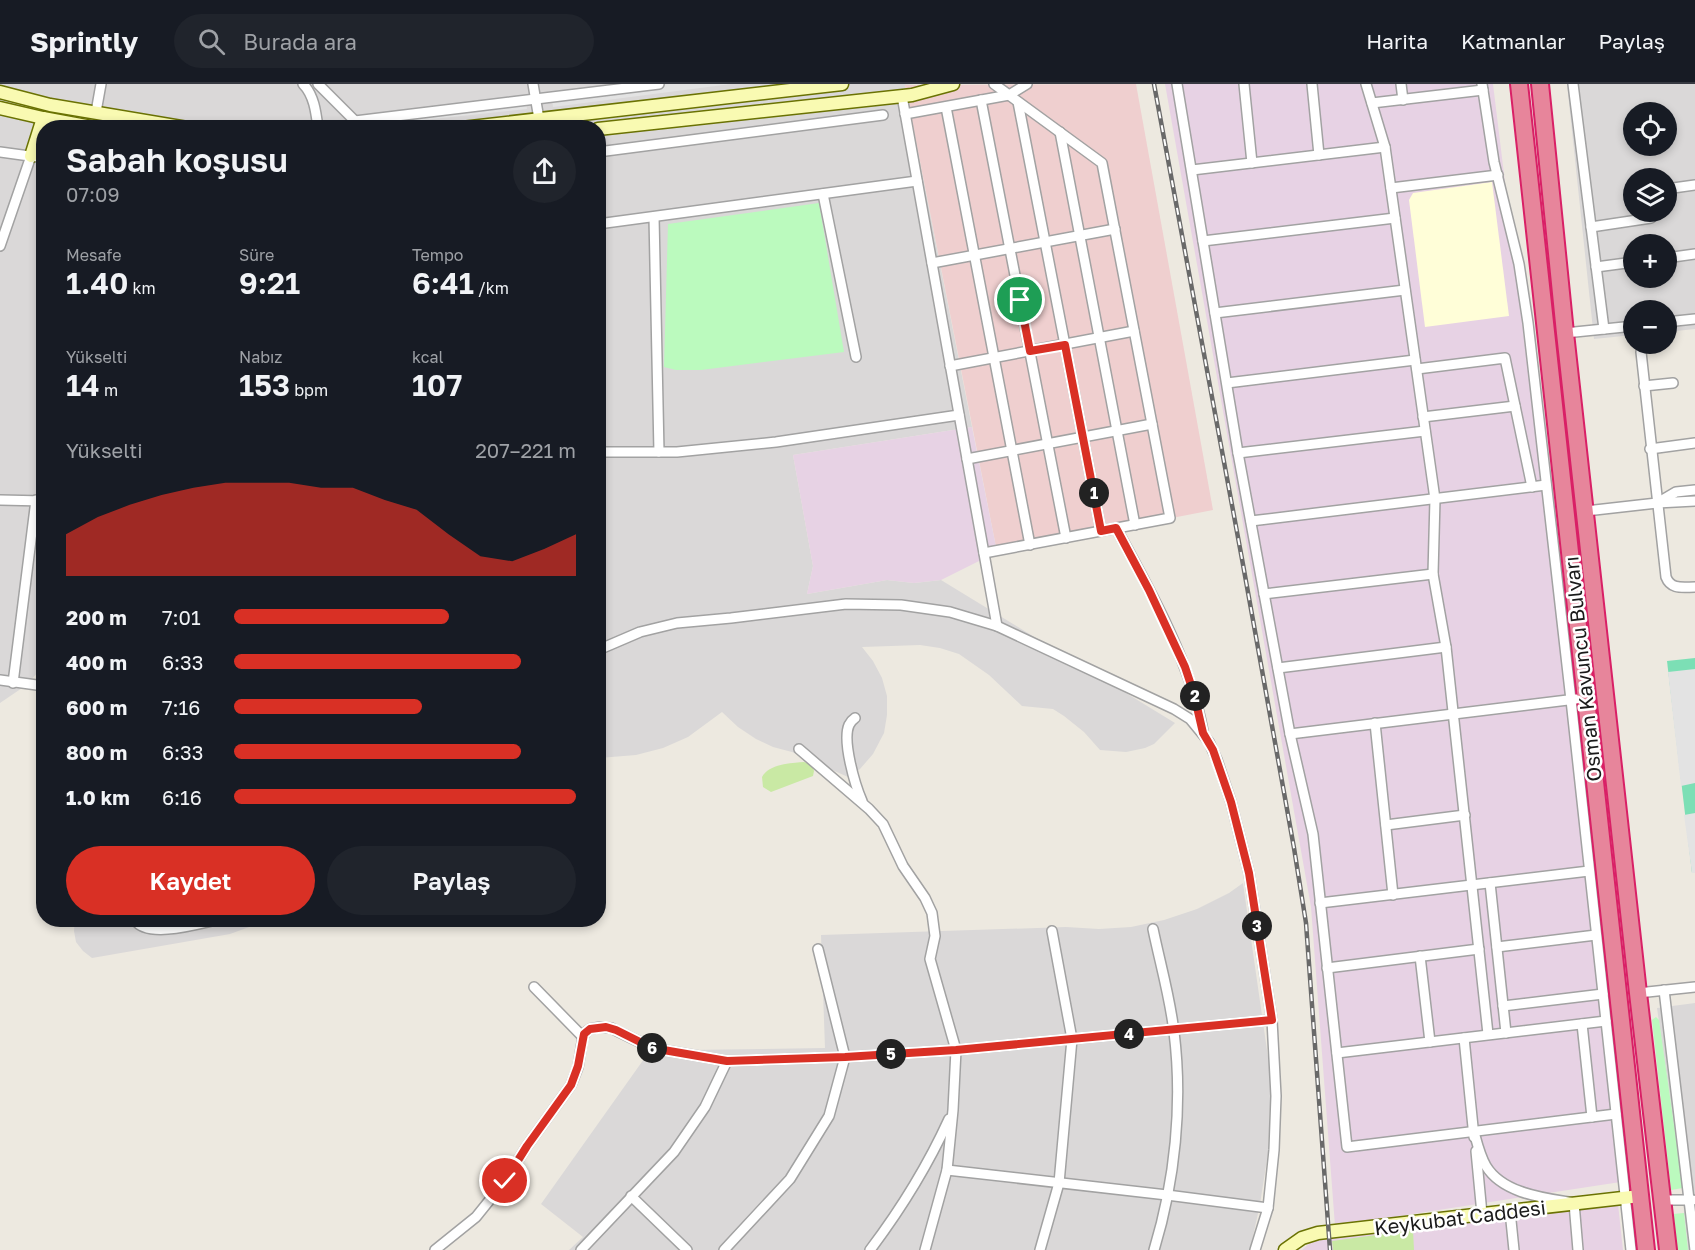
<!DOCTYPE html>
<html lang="tr">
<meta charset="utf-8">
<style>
:root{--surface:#171b24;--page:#20242c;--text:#f1f3f6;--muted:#9ea1a6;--line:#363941;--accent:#d93025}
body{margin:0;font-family:"Golos Text",sans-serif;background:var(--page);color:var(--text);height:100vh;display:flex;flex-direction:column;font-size:22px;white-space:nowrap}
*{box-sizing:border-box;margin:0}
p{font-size:20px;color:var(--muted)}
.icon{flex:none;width:33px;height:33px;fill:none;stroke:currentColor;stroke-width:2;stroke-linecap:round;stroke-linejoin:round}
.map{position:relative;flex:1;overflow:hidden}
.details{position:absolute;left:36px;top:36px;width:570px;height:807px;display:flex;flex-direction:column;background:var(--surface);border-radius:24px;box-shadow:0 3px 9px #0003}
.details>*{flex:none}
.controls{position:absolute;left:1623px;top:18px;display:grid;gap:12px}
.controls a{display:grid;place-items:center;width:54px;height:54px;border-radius:50%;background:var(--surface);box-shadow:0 3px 9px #0003;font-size:30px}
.pin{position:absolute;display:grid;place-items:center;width:51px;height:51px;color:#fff;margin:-26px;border:3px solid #fff;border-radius:50%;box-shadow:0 2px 6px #0007}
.km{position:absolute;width:30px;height:30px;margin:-15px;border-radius:50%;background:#222;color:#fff;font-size:16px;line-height:30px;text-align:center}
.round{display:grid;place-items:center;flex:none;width:63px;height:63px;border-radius:32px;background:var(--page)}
.summary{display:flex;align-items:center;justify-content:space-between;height:102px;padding:0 30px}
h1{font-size:33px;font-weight:600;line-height:45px}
.stats{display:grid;grid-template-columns:repeat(3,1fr);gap:9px;height:102px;padding:6px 30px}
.stats div{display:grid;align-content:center}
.stats b{font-size:30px;font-weight:600}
.stats small{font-size:16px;font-weight:400}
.stats p{font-size:16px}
.chart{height:168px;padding:12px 30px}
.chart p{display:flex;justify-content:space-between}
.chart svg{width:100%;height:108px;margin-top:6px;fill:var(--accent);opacity:.7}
.cta{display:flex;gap:12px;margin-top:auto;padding:12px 30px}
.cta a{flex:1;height:69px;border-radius:36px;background:var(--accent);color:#fff;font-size:24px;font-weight:600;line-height:69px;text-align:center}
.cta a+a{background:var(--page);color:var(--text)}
ul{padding:0 30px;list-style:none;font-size:20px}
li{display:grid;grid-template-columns:96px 72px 1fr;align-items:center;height:45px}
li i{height:15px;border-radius:8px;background:var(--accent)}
header{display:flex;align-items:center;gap:36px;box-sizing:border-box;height:84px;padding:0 30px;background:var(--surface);border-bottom:2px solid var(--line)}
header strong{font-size:28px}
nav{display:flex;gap:33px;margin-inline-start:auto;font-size:21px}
.search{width:420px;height:54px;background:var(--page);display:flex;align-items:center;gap:15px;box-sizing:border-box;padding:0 21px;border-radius:33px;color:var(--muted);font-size:22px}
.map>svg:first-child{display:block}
.residential{fill:#dad8d8;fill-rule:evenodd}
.commercial{fill:#efcfcf}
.industrial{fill:#e7d2e4}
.education{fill:#fffed8}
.grass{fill:#c9e9a4}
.park{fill:#bbfabe}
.pitch{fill:#7cdfb5}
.parking{fill:#e3e3e3}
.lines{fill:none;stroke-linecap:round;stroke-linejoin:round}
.street-casing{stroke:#a2a2a2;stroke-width:12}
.secondary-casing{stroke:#6a7203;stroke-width:15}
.highway-casing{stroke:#d92066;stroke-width:20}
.street{stroke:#fff;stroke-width:9}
.secondary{stroke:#f9fab2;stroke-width:12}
.highway{stroke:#e7859b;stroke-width:16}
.rail-casing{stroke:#696969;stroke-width:4.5}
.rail{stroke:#fff;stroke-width:2;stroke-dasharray:7;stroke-linecap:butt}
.route-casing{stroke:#fff;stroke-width:12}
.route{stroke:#d93025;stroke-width:8}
.labels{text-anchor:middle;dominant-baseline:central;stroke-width:5;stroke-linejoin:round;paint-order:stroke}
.street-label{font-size:20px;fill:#1b1b1b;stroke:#fff}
</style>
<header>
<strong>Sprintly</strong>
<div class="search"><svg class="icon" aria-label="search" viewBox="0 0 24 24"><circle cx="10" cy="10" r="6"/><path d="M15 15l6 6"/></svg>Burada ara</div>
<nav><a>Harita</a><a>Katmanlar</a><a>Paylaş</a></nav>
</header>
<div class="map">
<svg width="1695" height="1166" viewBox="0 0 1695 1166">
<rect width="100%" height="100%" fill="#ede9e0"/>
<!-- residential -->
<g class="residential">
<polygon points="0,0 913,0 905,1 972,343 793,371 813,482 807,510 887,496 914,499 941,496 1175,639 1154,660 1145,664 1126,668 1100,666 1084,648 1064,632 1053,625 1022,622 989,591 959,570 940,564 920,561 862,563 873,577 882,594 887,612 887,631 884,649 873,670 860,685 848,693 792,668 773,663 756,655 738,643 722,628 688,653 663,664 636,671 599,674 598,44 558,44 557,42 541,44 44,44 43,583 25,602 0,619"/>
<path d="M1567 0H1695V245L1667 248 1666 226H1634L1633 251 1594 255ZM1634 28H1666V62H1634ZM1634 94H1666V128H1634ZM1634 160H1666V194H1634Z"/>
<polygon points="1243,799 1271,994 1268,1069 1260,1120 1250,1166 569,1166 583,1153 541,1120 656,958 689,966 825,964 821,851 1066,843 1099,845 1131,843 1164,836 1197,825 1229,809"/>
<polygon points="75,836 268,836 230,850 92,874 83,867 76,858 74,847"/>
<polygon points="1695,919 1695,1166 1688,1166 1684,1129 1683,1104 1657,924"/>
</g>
<!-- commercial -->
<polygon class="commercial" points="1136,0 1213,426 997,468 905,1"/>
<!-- industrial -->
<g class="industrial">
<polygon points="1165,0 1493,0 1627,1097 1335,1142 1311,823"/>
<polygon points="972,343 997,468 941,496 914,499 887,496 807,510 813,482 793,371"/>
<polygon points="1618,1120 1623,1166 1302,1166 1311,1158 1349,1150"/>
</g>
<!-- education -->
<polygon class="education" points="1492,98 1509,232 1425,243 1409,116 1413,109"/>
<!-- grass -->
<g class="grass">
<path d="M804 678 812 681 814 687 813 692 771 708 763 703 762 693C769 680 791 679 804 678Z"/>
<polygon points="1413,1146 1414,1166 1333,1166 1332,1157"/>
</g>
<!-- park -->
<g class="park">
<polygon points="819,119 844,268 701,286 676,286 664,283 668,140"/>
<polygon points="1656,933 1659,936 1683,1104 1671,1106 1652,936"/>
<polygon points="1684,1129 1688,1166 1677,1166 1673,1130"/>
</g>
<!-- pitch -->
<polygon class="pitch" points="1695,574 1695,789 1692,789 1667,577"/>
<!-- parking -->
<g class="parking">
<polygon points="669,0 731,0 553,23 552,15"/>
<polygon points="526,16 527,25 377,41 376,33"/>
<polygon points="1695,585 1695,699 1681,702 1668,588"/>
<polygon points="1695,729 1695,789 1692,789 1684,731"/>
</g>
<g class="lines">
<defs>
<g id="street">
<path d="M303 0C314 11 316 28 318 44"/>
<polyline points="318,0 355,37"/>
<polyline points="533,0 539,35"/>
<polyline points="1177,0 1238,369 1290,650 1313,750 1347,1063 1616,1030"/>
<polyline points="1244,0 1252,79"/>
<polyline points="1312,0 1319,71"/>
<polyline points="1366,0 1385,63 1435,415 1433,490 1446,563 1488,950"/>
<polyline points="1401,0 1403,16"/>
<polyline points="1482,0 1494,78 1519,180 1528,239 1571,616 1631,1166"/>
<polyline points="1573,0 1604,245"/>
<polyline points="902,12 997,542"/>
<polyline points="981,16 1066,454"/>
<polyline points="1018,18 1101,447"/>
<polyline points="1372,19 1483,6"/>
<polyline points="946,23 1030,461"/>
<polyline points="96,28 101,0"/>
<polyline points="905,30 1009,11 1027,0"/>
<polyline points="351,44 355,37 659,0"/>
<polyline points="1060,48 1135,441"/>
<polyline points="0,68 44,74"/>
<polyline points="598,68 883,31"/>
<polyline points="1192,86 1385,63"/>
<polyline points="1391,104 1498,91"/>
<polyline points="1666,105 1695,101"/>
<polyline points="823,110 856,273"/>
<polyline points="654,133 659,368"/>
<polyline points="598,140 917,97"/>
<polyline points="1591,143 1651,134 1650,128"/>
<polyline points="1203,157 1395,134"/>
<polyline points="0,162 31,72"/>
<polyline points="1666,174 1695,170"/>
<polyline points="932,179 1115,145"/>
<polyline points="1596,183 1634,178"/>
<polyline points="1215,229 1405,206"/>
<polyline points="1666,238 1695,235"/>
<polyline points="1565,249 1634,242"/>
<path d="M1641 268 1666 493C1671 506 1683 503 1695 503"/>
<polyline points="950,282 1134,247"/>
<polyline points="1417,285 1505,274 1532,403"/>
<polyline points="1227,299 1415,276"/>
<polyline points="1644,302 1673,299"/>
<polyline points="1423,333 1515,322"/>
<polyline points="1650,365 1695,359"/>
<polyline points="598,368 677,368 776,358 959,331"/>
<polyline points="1238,369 1425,347"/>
<polyline points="967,375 1152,340"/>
<polyline points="0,416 44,417"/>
<polyline points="1659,418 1676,408 1695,406"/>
<polyline points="1586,427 1657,419 1695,417"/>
<polyline points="1251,437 1546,401"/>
<path d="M1116 444C1150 506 1190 577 1203 647"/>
<polyline points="984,469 1170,434 1102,79 994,0"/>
<polyline points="1264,510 1433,490"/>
<polyline points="598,566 640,548 677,539 731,534 846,520 901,521 950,528 997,542 1174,625 1190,635 1209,658 1217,676 1231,718 1249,789 1272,936 1276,1012 1274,1066 1268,1124 1255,1166"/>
<polyline points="1278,584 1446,563"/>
<polyline points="0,596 44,602"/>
<polyline points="13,599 36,416"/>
<path d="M855 634C852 636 851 637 849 641 842 657 855 701 862 717"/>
<polyline points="1375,639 1393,811"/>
<polyline points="1290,650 1576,615"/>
<polyline points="799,665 869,725 883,740 903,782 925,814 932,829 935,852 930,875 956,966 953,1026 947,1086 925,1166"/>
<polyline points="1386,741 1465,731"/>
<polyline points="1490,799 1506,949"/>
<polyline points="1320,819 1589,787"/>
<path d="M135 836C147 855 198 840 216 836"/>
<path d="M1153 845C1160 879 1170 913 1174 948 1183 1020 1175 1097 1154 1166"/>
<polyline points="1497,863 1596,851"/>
<polyline points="1420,872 1430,958"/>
<polyline points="1327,884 1479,865"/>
<polyline points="534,903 583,953"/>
<polyline points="1664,906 1695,1166"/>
<polyline points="1638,909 1695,903"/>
<polyline points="1503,922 1603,910"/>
<polyline points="1582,940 1592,1033"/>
<polyline points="1464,954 1474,1053"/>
<polyline points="1337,969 1606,937"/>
<path d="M1474 1048C1477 1059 1480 1072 1486 1082 1503 1110 1545 1114 1574 1119L1578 1166"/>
<polyline points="1476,1067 1482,1130"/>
<polyline points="947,1086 1167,1111 1268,1124"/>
<polyline points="631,1112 687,1166"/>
<polyline points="1663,1116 1693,1116"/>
<polyline points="1510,1127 1514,1166"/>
<polyline points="435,1166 476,1133 505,1097 527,1062 571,1001 578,983 583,953 586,948 590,945 601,943 611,944 652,964 727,977 845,973 956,966 1272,936"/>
<polyline points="581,1166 674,1068 705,1023 727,977"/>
<polyline points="724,1166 790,1095 829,1032 845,973 818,865"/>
<path d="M870 1166C901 1125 928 1081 949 1035"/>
<polyline points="1040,1166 1059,1099 1072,955 1052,847"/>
</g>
<g id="secondary">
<polyline points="0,8 50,21 187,44"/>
<polyline points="0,24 43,34 97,44"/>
<polyline points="323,44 338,44"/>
<polyline points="462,44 842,0"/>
<polyline points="598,45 912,11 953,0"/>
<polyline points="31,72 43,34"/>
<polyline points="1285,1166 1302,1154 1318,1149 1640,1112"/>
</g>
<g id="highway">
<polyline points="1519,0 1646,1166"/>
<polyline points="1540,0 1565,249 1638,909 1668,1166"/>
</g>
</defs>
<!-- street casing -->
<use href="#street" class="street-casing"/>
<!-- secondary casing -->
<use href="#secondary" class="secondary-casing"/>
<!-- highway casing -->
<use href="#highway" class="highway-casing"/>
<!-- street -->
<use href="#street" class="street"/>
<!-- secondary -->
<use href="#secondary" class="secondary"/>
<!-- highway -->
<use href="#highway" class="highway"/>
<defs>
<polyline id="rail" points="1154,0 1242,475 1294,764 1306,839 1330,1166"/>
</defs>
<!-- rail casing -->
<use href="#rail" class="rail-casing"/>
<!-- rail -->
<use href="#rail" class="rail"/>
</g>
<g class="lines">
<defs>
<polyline id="route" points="505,1097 527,1062 571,1001 578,982 584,950 590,945 606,943 616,946 652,964 727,977 845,973 956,966 1272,936 1249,789 1231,718 1213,666 1203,649 1194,610 1185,583 1149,506 1116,444 1101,447 1065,261 1030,267 1020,216"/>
</defs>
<!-- route casing -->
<use href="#route" class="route-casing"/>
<!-- route -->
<use href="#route" class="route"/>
</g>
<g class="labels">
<!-- street labels -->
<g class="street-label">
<text transform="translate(1582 585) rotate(-96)">Osman Kavuncu Bulvarı</text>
<text transform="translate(1460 1133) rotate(-7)">Keykubat Caddesi</text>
</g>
</g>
</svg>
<div class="controls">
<a><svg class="icon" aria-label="locate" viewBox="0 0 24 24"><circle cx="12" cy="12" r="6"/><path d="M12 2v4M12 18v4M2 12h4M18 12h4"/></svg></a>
<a><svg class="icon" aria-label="layers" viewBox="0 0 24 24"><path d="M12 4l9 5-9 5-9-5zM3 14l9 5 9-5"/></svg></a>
<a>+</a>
<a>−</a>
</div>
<div class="pin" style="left:1020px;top:216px;background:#1e9e55"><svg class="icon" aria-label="arrive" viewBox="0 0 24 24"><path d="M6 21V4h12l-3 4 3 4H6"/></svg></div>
<div class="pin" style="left:505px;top:1097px;background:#d93025"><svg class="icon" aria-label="check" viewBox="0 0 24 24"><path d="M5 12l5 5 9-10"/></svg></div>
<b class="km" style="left:1094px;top:409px">1</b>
<b class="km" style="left:1195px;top:612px">2</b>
<b class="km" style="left:1257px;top:842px">3</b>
<b class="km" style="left:1129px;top:950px">4</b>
<b class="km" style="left:891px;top:970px">5</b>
<b class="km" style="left:652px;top:964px">6</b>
<section class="details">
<div class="summary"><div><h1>Sabah koşusu</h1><p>07:09</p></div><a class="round"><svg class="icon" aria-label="share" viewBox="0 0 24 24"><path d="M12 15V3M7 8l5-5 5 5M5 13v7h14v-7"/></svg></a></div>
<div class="stats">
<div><p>Mesafe</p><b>1.40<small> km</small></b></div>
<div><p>Süre</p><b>9:21</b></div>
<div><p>Tempo</p><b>6:41<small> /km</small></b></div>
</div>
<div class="stats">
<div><p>Yükselti</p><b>14<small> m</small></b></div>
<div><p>Nabız</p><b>153<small> bpm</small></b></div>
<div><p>kcal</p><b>107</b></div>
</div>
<div class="chart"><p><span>Yükselti</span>207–221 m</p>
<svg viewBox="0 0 160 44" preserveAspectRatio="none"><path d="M0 44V27L10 20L20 15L30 11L40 8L50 6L60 6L70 6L80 8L90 8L100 13L110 17L120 27L130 36L140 38L150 33L160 27V44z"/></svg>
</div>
<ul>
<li><b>200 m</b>7:01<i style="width:63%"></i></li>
<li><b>400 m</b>6:33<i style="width:84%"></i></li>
<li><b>600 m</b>7:16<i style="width:55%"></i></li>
<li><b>800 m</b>6:33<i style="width:84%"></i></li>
<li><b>1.0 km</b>6:16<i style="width:100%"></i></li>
</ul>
<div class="cta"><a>Kaydet</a><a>Paylaş</a></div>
</section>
</div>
